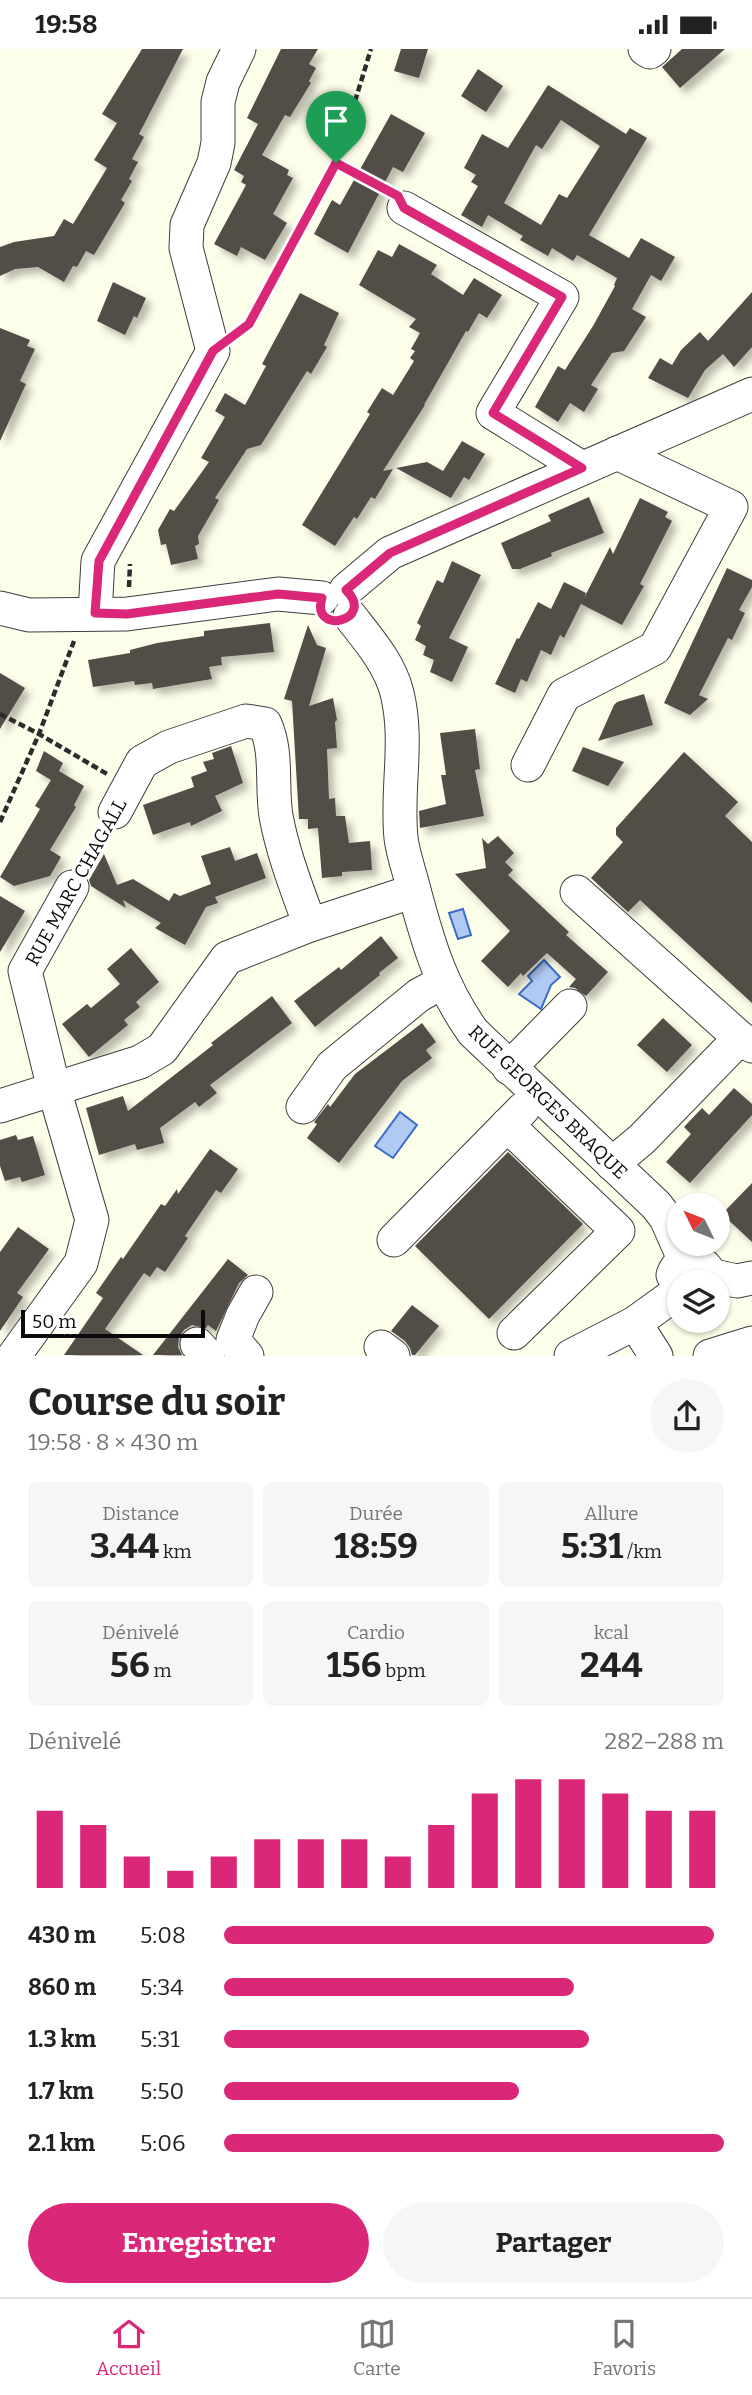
<!DOCTYPE html>
<html lang="fr">
<meta charset="utf-8">
<style>
:root{--surface:#fff;--page:#f6f6f6;--text:#222;--muted:#767676;--line:#e0e0e0;--accent:#db2777}
body{margin:0;font-family:Bitter,serif;background:var(--page);color:var(--text);height:100vh;display:flex;flex-direction:column;font-size:26px;white-space:nowrap}
*{box-sizing:border-box;margin:0}
p{font-size:23px;color:var(--muted)}
.icon{flex:none;width:38px;height:38px;fill:none;stroke:currentColor;stroke-width:2;stroke-linecap:round;stroke-linejoin:round}
.map{position:relative;height:1307px;overflow:hidden}
.details{display:flex;flex-direction:column;background:var(--surface);flex:1}
.details>*{flex:none}
.needle{width:46px;rotate:313deg}
.fabs{position:absolute;left:667px;top:1144px;display:grid;gap:14px}
.fabs a{display:grid;place-items:center;width:63px;height:63px;border-radius:50%;background:var(--surface);box-shadow:0 2px 5px #0004;font-size:35px}
.scale{position:absolute;left:21px;bottom:18px;width:184px;box-sizing:border-box;padding-left:7px;border:4px solid #0a0a0a;border-top:0;font-size:19px;line-height:24px;white-space:nowrap;color:#0a0a0a;-webkit-text-stroke:5px #fff;paint-order:stroke}
.pin{position:absolute;display:grid;place-items:center;width:60px;height:60px;color:#fff;margin:-72px -30px;border-radius:50% 50% 50% 0;rotate:-45deg;box-shadow:0 0 7px #0007}
.pin .icon{rotate:45deg}
.round{display:grid;place-items:center;flex:none;width:74px;height:74px;border-radius:37px;background:var(--page)}
.overview{display:flex;align-items:center;justify-content:space-between;height:119px;padding:0 28px}
h1{font-size:38px;font-weight:700;line-height:52px}
.stats{display:grid;grid-template-columns:repeat(3,1fr);gap:10px;height:119px;padding:7px 28px}
.stats div{display:grid;align-content:center;border-radius:10px;background:var(--page);text-align:center}
.stats b{font-size:35px;font-weight:700}
.stats small{font-size:19px;font-weight:400}
.stats p{font-size:19px}
.chart{height:196px;padding:14px 28px}
.chart p{display:flex;justify-content:space-between}
.chart svg{width:100%;height:126px;margin-top:7px;stroke:var(--accent);stroke-width:6}
.cta{display:flex;gap:14px;margin-top:auto;padding:14px 28px}
.cta a{flex:1;height:80px;border-radius:42px;background:var(--accent);color:#fff;font-size:28px;font-weight:700;line-height:80px;text-align:center}
.cta a+a{background:var(--page);color:var(--text)}
ul{padding:0 28px;list-style:none;font-size:23px}
li{display:grid;grid-template-columns:112px 84px 1fr;align-items:center;height:52px}
li i{height:18px;border-radius:9px;background:var(--accent)}
.status{display:flex;justify-content:space-between;align-items:center;height:49px;padding:0 35px;background:var(--surface);direction:ltr}
.status svg{height:19px;fill:currentColor}
.menu{display:flex;justify-content:space-around;align-items:center;height:98px;border-top:2px solid var(--line);background:var(--surface);font-size:19px;color:var(--muted)}
.menu a{display:grid;justify-items:center;gap:4px}
.menu .on{color:var(--accent)}
.map>svg:first-child{display:block}
.water{fill:#b0caf3;stroke:#3a6dc7;stroke-width:2}
.building{fill:#524e47;fill-rule:evenodd;filter:url(#shadow)}
.lines{fill:none;stroke-linecap:round;stroke-linejoin:round}
.minor-casing{stroke:#3d3d3d;stroke-width:35}
.path{stroke:#2c2c2c;stroke-width:4.5;stroke-dasharray:7 3.5;stroke-linecap:butt}
.minor{stroke:#fff;stroke-width:33}
.route-casing{stroke:#fff;stroke-width:14}
.route{stroke:#db2777;stroke-width:9}
.labels{text-anchor:middle;dominant-baseline:central;stroke-width:7;stroke-linejoin:round;paint-order:stroke}
.street-label{font-size:19px;fill:#0a0a0a;stroke:#fff}
</style>
<div class="status"><b>19:58</b><svg viewBox="0 0 49 12"><path d="M0 12V9h3v3zM5 12V6h3v6zM10 12V3h3v9zM15 12V0h3v12zM26 1h20v11H26zM47 4h2v5h-2z"/></svg></div>
<div class="map">
<svg width="752" height="1307" viewBox="0 0 752 1307">
<defs>
<filter id="shadow"><feDropShadow dx="6" dy="6" stdDeviation="3.5" flood-color="#0004"/></filter>
</defs>
<rect width="100%" height="100%" fill="#fdfee9"/>
<!-- water -->
<g class="water">
<polygon points="463,860 471,886 458,890 449,864"/>
<polygon points="544,911 560,928 551,936 541,960 519,945 532,932 528,927"/>
<polygon points="400,1063 417,1076 393,1109 375,1097"/>
</g>
<!-- building -->
<g class="building">
<polygon points="142,0 183,0 139,85 144,88 132,110 138,113 129,130 132,132 121,151 125,154 94,206 86,202 77,218 73,217 64,233 38,218 15,220 0,227 0,198 14,193 54,187 64,170 73,175 107,119 94,111 117,74 102,65"/>
<polygon points="281,0 318,0 309,15 316,19 309,32 311,34 290,68 285,66 262,106 289,121 287,126 293,129 273,165 287,174 265,211 241,198 237,207 214,195 246,136 241,133 244,127 234,121 258,75 247,69"/>
<polygon points="401,0 428,0 419,29 394,22"/>
<polygon points="682,0 725,0 680,39 662,18"/>
<polygon points="478,20 503,37 486,63 461,47"/>
<path d="M548 36 626 85 630 79 647 89 589 186 629 209 641 189 675 208 661 232 651 226 632 260 646 268 624 302 612 304 591 336 598 340 584 363 570 354 558 373 535 358 558 317 565 321 593 277 615 237 614 236 617 229 577 206 573 212 552 199 548 207 520 191 523 187 488 166 482 178 461 166 478 137 471 133 476 126 464 119 482 85 508 99ZM561 71 600 97 567 149 559 145 541 176 504 154 536 96 542 100Z"/>
<polygon points="391,65 425,84 403,123 393,118 348,204 314,185 332,151 340,156"/>
<polygon points="399,195 437,216 431,225 463,246 474,229 502,246 487,269 479,264 468,283 466,282 424,356 425,356 383,422 393,420 375,450 371,448 357,470 354,468 335,497 302,476 370,365 367,363 382,339 393,346 414,312 410,309 415,302 411,300 420,284 409,278 416,270 359,236 378,201 392,208"/>
<polygon points="113,233 146,249 137,269 134,267 125,286 97,272"/>
<polygon points="752,243 752,298 734,318 723,305 705,321 688,349 648,329 660,309 672,316 681,301 700,283 708,292"/>
<polygon points="300,244 339,264 324,296 327,298 311,325 307,322 261,396 247,400 215,449 219,451 198,487 199,495 195,497 198,510 171,516 166,495 161,496 158,481 170,460 174,462 209,413 201,409 225,368 215,362 225,344 245,356 266,317 262,315"/>
<polygon points="0,279 30,291 27,297 35,300 20,332 26,335 0,392"/>
<polygon points="462,392 485,405 469,431 464,428 451,449 396,419 427,413 443,422"/>
<polygon points="589,448 604,484 551,504 552,507 520,520 512,520 501,494 551,472 548,466"/>
<polygon points="640,449 668,463 665,468 672,472 640,535 644,537 622,576 581,555 564,589 560,586 551,606 541,601 527,633 521,630 515,644 495,635 517,589 519,590 538,553 551,560 564,533 586,544 584,549 610,498 613,505"/>
<polygon points="452,512 481,526 449,589 468,598 452,633 430,623 434,611 423,606 426,597 415,591 421,577 417,574 437,531 443,534"/>
<polygon points="727,519 752,531 752,538 739,561 745,564 732,591 728,589 699,646 708,650 690,666 664,654"/>
<polygon points="270,574 274,603 221,608 222,616 209,618 212,630 153,640 152,634 135,636 134,632 93,638 88,611 130,604 130,601 157,594 204,587 204,582"/>
<polygon points="308,576 317,596 326,599 309,657 333,649 337,671 335,673 337,699 327,700 329,750 335,749 336,767 345,767 349,794 370,792 372,821 342,823 342,827 322,829 318,779 308,780 308,770 299,770 292,652 284,650"/>
<polygon points="0,624 25,639 0,680"/>
<polygon points="644,645 653,676 598,692 614,656 617,653"/>
<polygon points="475,680 480,720 475,721 484,767 420,779 419,762 446,755 441,726 446,726 440,684"/>
<polygon points="231,697 243,734 215,747 222,762 191,777 190,773 153,786 143,756 194,738 191,728 207,722 203,713 214,710 212,704"/>
<polygon points="583,698 624,713 608,737 572,722"/>
<polygon points="44,702 63,714 59,722 84,737 74,756 76,758 50,801 61,808 50,827 14,837 0,828 40,760 35,757 51,731 36,722"/>
<polygon points="684,703 738,753 725,767 752,793 752,954 640,851 628,863 591,829 623,793 616,786 616,779"/>
<polygon points="498,787 514,804 505,813 513,821 508,826 569,883 566,886 608,923 586,947 575,939 569,938 576,930 547,904 523,927 521,924 508,938 481,912 510,882 455,825 486,819 482,789 488,795"/>
<polygon points="230,798 235,812 257,804 266,829 215,848 218,854 206,858 185,896 155,879 161,874 123,851 126,859 91,837 89,831 104,805 117,836 133,830 169,852 174,844 180,847 211,835 201,807"/>
<polygon points="0,847 25,862 0,903"/>
<polygon points="381,887 398,909 379,924 380,926 315,978 294,952 339,918 341,921"/>
<polygon points="131,899 159,933 136,953 140,958 124,971 128,976 89,1008 62,975 87,955 91,959 120,935 107,920"/>
<polygon points="272,947 292,974 210,1036 217,1044 199,1058 195,1053 160,1079 164,1094 137,1101 135,1095 99,1106 86,1059 123,1047 128,1062 213,996 211,994"/>
<polygon points="663,969 692,996 667,1023 637,996"/>
<polygon points="422,974 436,993 426,1001 432,1009 402,1032 339,1114 307,1089 317,1075 314,1073 328,1055 330,1058 355,1025"/>
<polygon points="734,1039 752,1055 752,1066 690,1134 666,1113 691,1085 684,1078 702,1059 709,1066"/>
<polygon points="16,1086 18,1091 33,1087 45,1126 22,1133 20,1128 5,1132 0,1117 0,1091"/>
<polygon points="210,1100 238,1120 221,1144 216,1141 185,1187 188,1189 165,1223 157,1218 150,1228 144,1224 105,1280 143,1306 64,1306 103,1249 96,1244 121,1208 123,1210 161,1155 165,1157 177,1140 178,1145"/>
<polygon points="508,1103 583,1175 489,1270 415,1197"/>
<polygon points="752,1134 752,1193 722,1165"/>
<polygon points="18,1178 49,1200 17,1244 23,1248 0,1282 0,1203"/>
<polygon points="228,1210 248,1226 239,1234 216,1282 208,1276 206,1279 192,1276 184,1281 179,1289 178,1298 182,1306 153,1306"/>
<polygon points="412,1256 439,1277 415,1306 412,1306 410,1299 405,1292 391,1282"/>
</g>
<g class="lines">
<defs>
<g id="minor">
<polyline points="645,0 650,3 654,0"/>
<polyline points="404,159 562,248 493,364 582,419"/>
<polyline points="346,541 390,504 752,345"/>
<polyline points="0,559 29,566 127,565 278,545 322,549"/>
<polyline points="95,564 98,512 213,302 186,199 187,176 214,114 218,94 218,53 223,33 239,0"/>
<path d="M350 567C368 590 390 615 397 644 409 692 396 740 401 789 403 806 410 824 414 841 428 894 441 938 473 983L656 1156 666 1169 685 1212"/>
<polyline points="528,716 564,646 655,599 731,458 617,404"/>
<path d="M115 763 142 713 169 698 246 672 265 675C278 704 271 736 276 767 283 805 297 840 310 876"/>
<polyline points="577,843 740,989"/>
<polyline points="509,1019 570,957"/>
<polyline points="0,1057 140,1013 162,1000 227,909 310,876 414,842"/>
<polyline points="303,1058 332,1017 419,946 443,933"/>
<polyline points="507,1076 618,1182 514,1284"/>
<polyline points="612,1115 642,1090 740,989 752,997"/>
<polyline points="394,1191 523,1060"/>
<path d="M673 1226C679 1209 696 1206 707 1220L709 1234"/>
<polyline points="709,1226 737,1232 752,1229"/>
<polyline points="635,1274 656,1307"/>
<polyline points="197,1295 208,1307"/>
<polyline points="381,1298 393,1307"/>
<polyline points="14,1307 81,1214 92,1171 54,1040 25,922 72,838"/>
<polyline points="247,1307 233,1291 243,1266 256,1243"/>
<polyline points="571,1307 635,1274 678,1243"/>
<polyline points="710,1307 752,1294"/>
</g>
</defs>
<!-- minor casing -->
<use href="#minor" class="minor-casing"/>
<!-- path -->
<g class="path">
<polyline points="336,114 384,140"/>
<polyline points="237,284 249,275 336,114 371,0"/>
<polyline points="129,538 130,515"/>
<polyline points="0,665 39,685 107,725"/>
<polyline points="0,773 39,685 74,592"/>
<polyline points="84,816 102,784"/>
</g>
<!-- minor -->
<use href="#minor" class="minor"/>
</g>
<g class="lines">
<defs>
<path id="route" d="M336 114 398 147 404 159 562 248 493 364 582 419 390 504 346 541C377 572 310 587 322 549L278 545 127 565 95 564 99 512 213 302 249 275Z"/>
</defs>
<!-- route casing -->
<use href="#route" class="route-casing"/>
<!-- route -->
<use href="#route" class="route"/>
</g>
<g class="labels">
<!-- street labels -->
<g class="street-label">
<text transform="translate(76 833) rotate(-61)">RUE MARC CHAGALL</text>
<text transform="translate(548 1053) rotate(44)">RUE GEORGES BRAQUE</text>
</g>
</g>
</svg>
<div class="fabs">
<a><svg class="needle" viewBox="-14 -14 28 28"><path d="M0-13l5 13h-10z" fill="#e53935"/><path d="M0 13l5-13h-10z" fill="#767676"/></svg></a>
<a><svg class="icon" aria-label="layers" viewBox="0 0 24 24"><path d="M12 4l9 5-9 5-9-5zM3 14l9 5 9-5"/></svg></a>
</div>
<div class="scale">50 m</div>
<div class="pin" style="left:336px;top:114px;background:#1e9e55"><svg class="icon" aria-label="arrive" viewBox="0 0 24 24"><path d="M6 21V4h12l-3 4 3 4H6"/></svg></div>
</div>
<section class="details">
<div class="overview"><div><h1>Course du soir</h1><p>19:58 · 8 × 430 m</p></div><a class="round"><svg class="icon" aria-label="share" viewBox="0 0 24 24"><path d="M12 15V3M7 8l5-5 5 5M5 13v7h14v-7"/></svg></a></div>
<div class="stats">
<div><p>Distance</p><b>3.44<small> km</small></b></div>
<div><p>Durée</p><b>18:59</b></div>
<div><p>Allure</p><b>5:31<small> /km</small></b></div>
</div>
<div class="stats">
<div><p>Dénivelé</p><b>56<small> m</small></b></div>
<div><p>Cardio</p><b>156<small> bpm</small></b></div>
<div><p>kcal</p><b>244</b></div>
</div>
<div class="chart"><p><span>Dénivelé</span>282–288 m</p>
<svg viewBox="0 0 160 44" preserveAspectRatio="none"><path d="M5 44V17M15 44V22M25 44V33M35 44V38M45 44V33M55 44V27M65 44V27M75 44V27M85 44V33M95 44V22M105 44V11M115 44V6M125 44V6M135 44V11M145 44V17M155 44V17"/></svg>
</div>
<ul>
<li><b>430 m</b>5:08<i style="width:98%"></i></li>
<li><b>860 m</b>5:34<i style="width:70%"></i></li>
<li><b>1.3 km</b>5:31<i style="width:73%"></i></li>
<li><b>1.7 km</b>5:50<i style="width:59%"></i></li>
<li><b>2.1 km</b>5:06<i style="width:100%"></i></li>
</ul>
<div class="cta"><a>Enregistrer</a><a>Partager</a></div>
</section>
<nav class="menu">
<a class="on"><svg class="icon" aria-label="home" viewBox="0 0 24 24"><path d="M3 11l9-7 9 7M6 9v11h12V9"/></svg>Accueil</a>
<a><svg class="icon" aria-label="map" viewBox="0 0 24 24"><path d="M3 6l6-2 6 2 6-2v14l-6 2-6-2-6 2zM9 4v14M15 6v14"/></svg>Carte</a>
<a><svg class="icon" aria-label="saved" viewBox="0 0 24 24"><path d="M7 4h10v16l-5-4-5 4z"/></svg>Favoris</a>
</nav>
